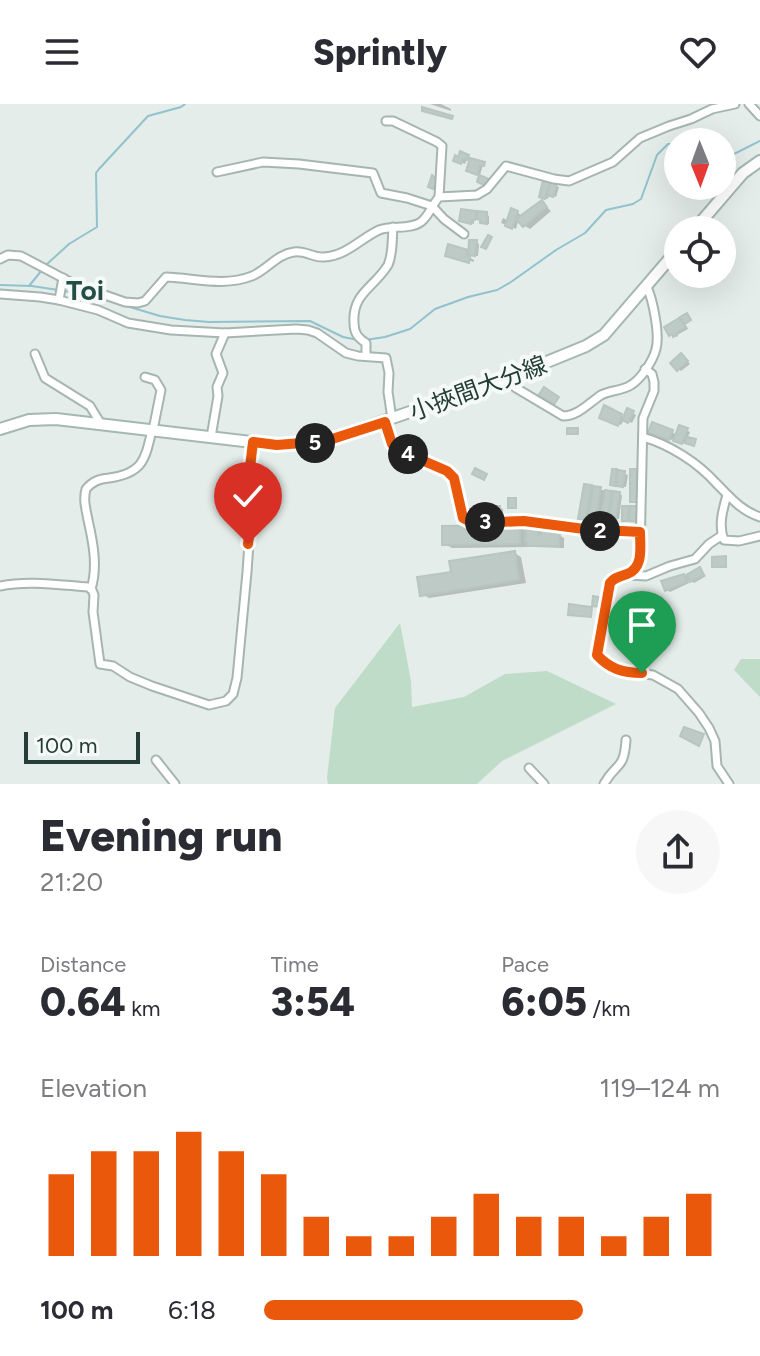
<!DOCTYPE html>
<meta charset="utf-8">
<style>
:root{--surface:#fff;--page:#f7f7f7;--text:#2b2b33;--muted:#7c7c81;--accent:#ea580c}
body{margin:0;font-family:Figtree,"Noto Sans JP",sans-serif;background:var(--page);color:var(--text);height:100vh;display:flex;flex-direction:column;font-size:30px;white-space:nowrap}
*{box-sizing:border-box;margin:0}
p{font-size:26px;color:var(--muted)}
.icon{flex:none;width:44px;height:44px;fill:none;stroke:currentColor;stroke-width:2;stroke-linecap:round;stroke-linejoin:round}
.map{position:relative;height:680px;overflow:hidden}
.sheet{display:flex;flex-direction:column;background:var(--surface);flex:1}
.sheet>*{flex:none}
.needle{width:52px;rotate:179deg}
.fabs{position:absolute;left:664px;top:24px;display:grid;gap:16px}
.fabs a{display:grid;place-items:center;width:72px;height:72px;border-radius:50%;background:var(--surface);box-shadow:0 8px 32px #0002;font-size:40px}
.scale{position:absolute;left:24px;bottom:20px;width:116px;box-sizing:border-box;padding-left:8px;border:4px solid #253d37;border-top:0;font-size:22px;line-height:28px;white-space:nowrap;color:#253d37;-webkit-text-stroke:6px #f5f9f7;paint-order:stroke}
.pin{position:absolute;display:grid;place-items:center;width:68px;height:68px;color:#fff;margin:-82px -34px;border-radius:50% 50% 50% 0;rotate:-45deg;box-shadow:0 0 8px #0007}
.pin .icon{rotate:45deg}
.km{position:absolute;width:40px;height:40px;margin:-20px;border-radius:50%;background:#222;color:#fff;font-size:22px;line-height:40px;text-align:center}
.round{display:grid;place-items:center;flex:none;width:84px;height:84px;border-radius:42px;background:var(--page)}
.summary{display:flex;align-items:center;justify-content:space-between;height:136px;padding:0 40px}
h1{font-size:44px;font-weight:800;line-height:60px}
.figures{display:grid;grid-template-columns:repeat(3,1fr);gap:12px;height:136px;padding:8px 40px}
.figures div{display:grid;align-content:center}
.figures b{font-size:40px;font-weight:800}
.figures small{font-size:22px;font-weight:400}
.figures p{font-size:22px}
.chart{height:224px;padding:16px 40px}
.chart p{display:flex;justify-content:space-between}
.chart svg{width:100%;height:144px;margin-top:8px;stroke:var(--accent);stroke-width:6}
ul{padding:0 40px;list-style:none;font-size:26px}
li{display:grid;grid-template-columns:128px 96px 1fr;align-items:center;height:60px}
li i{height:20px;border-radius:10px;background:var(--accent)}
header{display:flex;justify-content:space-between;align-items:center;height:104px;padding:0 40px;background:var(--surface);font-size:36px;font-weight:800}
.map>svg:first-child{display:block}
.green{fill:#bfdcc8}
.shadow{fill:#0003}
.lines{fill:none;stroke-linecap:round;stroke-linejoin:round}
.stream{stroke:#91c2cd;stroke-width:2}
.building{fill:#bdcac5;stroke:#b7c6c0;stroke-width:2}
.street-casing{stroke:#a7b5b0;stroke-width:11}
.secondary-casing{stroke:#a4b8b1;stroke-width:14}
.street{stroke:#fff;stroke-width:7}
.secondary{stroke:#fff;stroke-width:10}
.route-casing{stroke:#fff;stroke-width:16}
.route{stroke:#ea580c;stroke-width:10}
.labels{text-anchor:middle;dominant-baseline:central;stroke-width:8;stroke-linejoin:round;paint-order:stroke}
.street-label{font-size:24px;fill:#253d37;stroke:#f5f9f7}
.quarter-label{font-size:28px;font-weight:bold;fill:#224e45;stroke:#f5f9f7}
</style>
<header><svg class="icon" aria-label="menu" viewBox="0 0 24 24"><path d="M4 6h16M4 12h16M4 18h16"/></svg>Sprintly<svg class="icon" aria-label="heart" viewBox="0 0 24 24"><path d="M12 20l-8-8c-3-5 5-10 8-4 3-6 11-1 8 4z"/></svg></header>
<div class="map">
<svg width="760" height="680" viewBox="0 0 760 680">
<rect width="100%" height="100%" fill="#e4ede9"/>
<!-- green -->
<g class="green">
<polygon points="400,519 411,577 412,603 464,593 505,570 547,567 616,600 502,657 477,680 328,680 327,674 335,604"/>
<polygon points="741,555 760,555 760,593 734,566"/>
</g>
<!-- shadow -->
<g class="shadow">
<polygon points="430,0 441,0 451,5 451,7"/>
<polygon points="461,50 471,54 471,56 487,62 483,61 480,71 471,68 471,56 467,55 465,60 455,56 459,55"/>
<polygon points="545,78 559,83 556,93 549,91 548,95 544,94"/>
<polygon points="542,99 551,107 530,125 525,122 519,115"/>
<polygon points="462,107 486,110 489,112 489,120 485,120 482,116 474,116 474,120 464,117"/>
<polygon points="512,107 520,110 516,125 501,119 503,114 509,117"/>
<polygon points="476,138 479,140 478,152 465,151 474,156 474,158 450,151 467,148 470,149"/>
<polygon points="679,217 686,221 688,225 677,231 678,233 671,230"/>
<polygon points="681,252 688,256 687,257 690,260 681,267 673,259"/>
<polygon points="605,304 625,314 628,306 636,311 632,319 624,315 621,321 601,313"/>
<polygon points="680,323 690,328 687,335 696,338 695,340 686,337 685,340 673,335 672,336 653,329 672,328 677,331"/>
<polygon points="613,367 628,371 626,383 615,382"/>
<polygon points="591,383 622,391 619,415 610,414 610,418 602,416 601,419 591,416 591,418 586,417 581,414"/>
<polygon points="500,404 503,405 503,414 474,413 471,412 471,407 484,407"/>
<polygon points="519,423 528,428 538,423 543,426 543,429 559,431 564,434 564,444 534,443 527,439 527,443 452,444 444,440"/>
<polygon points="514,449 521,453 526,479 429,494 422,490 453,469"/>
<polygon points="700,466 706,472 694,479 687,474 689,479 670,488 667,486 683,472 686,473"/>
</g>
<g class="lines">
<!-- stream -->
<g class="stream">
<polyline points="722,56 760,37"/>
<polyline points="46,161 69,140 97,123 96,69 99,65 148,12 181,3 185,0"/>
<polyline points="0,181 32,182 58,186"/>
<polyline points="29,182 42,166"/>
<polyline points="65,187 113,198 160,212 185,216 209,218 310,217 343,233 358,236"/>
<polyline points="365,236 385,233 410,225 435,205 468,193 497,186 511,178 556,146 585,129 606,106 633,100 641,95 657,51 668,40 678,40"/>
</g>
</g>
<!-- building -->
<g class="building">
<polygon points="422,3 453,12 452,15 422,7"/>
<polygon points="460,47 469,51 467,56 463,55 461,60 453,57 455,51 458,53"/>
<polygon points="470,54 485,58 484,62 480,61 477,71 466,67"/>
<polygon points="432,71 437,75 433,85 428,83"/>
<polygon points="479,71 489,75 486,82 477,78"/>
<polygon points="543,76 550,78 545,95 539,93"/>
<polygon points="551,78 557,80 553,93 547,91"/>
<polygon points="542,96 547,103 523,123 516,115"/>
<polygon points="511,104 518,107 512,125 505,122"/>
<polygon points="461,105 476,107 475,116 472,116 471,120 459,117"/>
<polygon points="477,107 487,108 487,120 480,119 480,116 477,115"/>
<polygon points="488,131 492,133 486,145 481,143"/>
<polygon points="469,136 477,136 475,152 468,151"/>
<polygon points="448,140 468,146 467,151 470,152 469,159 445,152"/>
<polygon points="687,209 691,216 685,220 680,213"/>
<polygon points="679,214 686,223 676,229 677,231 673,233 672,230 669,232 664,223"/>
<polygon points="681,249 688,257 677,267 670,259"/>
<polygon points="544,283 559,293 553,302 538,292"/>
<polygon points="604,301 622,310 618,322 599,314"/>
<polygon points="627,304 634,307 628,319 622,316"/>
<polygon points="652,318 673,326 669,336 648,329"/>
<polygon points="679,321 688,324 682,340 673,337"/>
<rect x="567" y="324" width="11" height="6"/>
<polygon points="687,333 696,335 694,342 685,339"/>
<polygon points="475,364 487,370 484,376 472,370"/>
<polygon points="612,365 617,365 615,382 610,381"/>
<rect x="630" y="365" width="8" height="33"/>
<polygon points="618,366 625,367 623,383 616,382"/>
<polygon points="584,380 592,381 586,416 578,415"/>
<polygon points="593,382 601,383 596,417 588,416"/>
<polygon points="605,386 612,387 607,418 600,417"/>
<polygon points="613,387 620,388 616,415 609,414"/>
<rect x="508" y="394" width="8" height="10"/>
<rect x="482" y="402" width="18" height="11"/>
<polygon points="622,402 629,402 628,417 622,417"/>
<polygon points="630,402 638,402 637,418 629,417"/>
<rect x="469" y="405" width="12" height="8"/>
<polygon points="526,420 538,421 538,431 541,431 541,426 560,429 559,442 527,442 527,438 525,438"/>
<polygon points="520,421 520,440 442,441 442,422"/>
<polygon points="515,447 519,476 420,492 417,473 451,468 449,457"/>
<polygon points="726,452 726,463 712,463 712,453"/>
<polygon points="700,463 704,471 690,478 686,471"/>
<polygon points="684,470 687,478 665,487 661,477"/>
<polygon points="593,492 605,494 601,503 592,502"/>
<polygon points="569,500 592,503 591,513 568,511"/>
<polygon points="684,623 704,630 699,642 680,632"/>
</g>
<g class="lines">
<defs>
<g id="street">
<polyline points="749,0 760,12"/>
<polyline points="386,17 393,17 437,38 442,42 439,93"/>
<polyline points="217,68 263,58 299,60 373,69 381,89 407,94 432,102 444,115 464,130"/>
<path d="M0 155 8 151 21 152 76 181 125 198 138 199 145 197 166 173C195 174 224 183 252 172 267 166 277 150 294 148 305 146 313 154 324 153 346 152 360 135 379 126 392 121 410 126 421 118 429 112 432 101 439 93L477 91 487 85 506 62 554 75 569 77 613 58 640 34 669 22 691 15 712 5 735 0"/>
<polyline points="0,190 40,193 59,196 98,206 128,219 171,226 225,229 296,225 308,226 317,229 346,249 358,252 386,254 389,269 388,288 392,315"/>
<polyline points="59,196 63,174"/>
<polyline points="35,250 45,274 90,302 101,320"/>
<path d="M366 252V239C358 234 354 229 354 219 352 189 374 184 388 161 393 150 392 135 393 123"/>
<path d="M645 265 652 270 654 278V287L643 314 640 450C635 478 624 464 610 479L597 551 605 560 617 567 653 571 678 585 699 609 709 624 715 637 717 662 729 680"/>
<polyline points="145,273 155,276 161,286 153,326"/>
<path d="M505 275 516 284 563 312C578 312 589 299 601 291 611 286 622 287 631 281 641 275 653 257 656 245 660 231 653 196 647 183"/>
<polyline points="385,318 392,340 396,345 447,367 454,374 463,414 473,419 524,417 584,425 640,428"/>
<polyline points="211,333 218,292 217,283 223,269 216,250 225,229"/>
<path d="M643 333C670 341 697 358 716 379 730 393 740 406 760 413"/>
<path d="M727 391C723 405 718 421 724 436L739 437 760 432"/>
<polyline points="628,471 646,472 670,462 695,455 709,440 721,432"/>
<path d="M0 482C28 476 60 481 88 483L92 486 94 491 93 508 100 560 113 562 130 573 152 582 209 601 226 597 233 590 237 574 247 468 250 425 248 380 253 338"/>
<path d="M91 485C98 463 93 438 88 416 86 405 83 396 86 385 93 377 99 375 109 374 143 369 145 356 152 326"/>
<polyline points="156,656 175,680"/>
<polyline points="529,664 544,680"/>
<path d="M604 680C616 658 624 667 626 636"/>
</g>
<g id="secondary">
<polyline points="694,126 743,69 760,57"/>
<polyline points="0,325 29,316 56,315 277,341 326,337 505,275 586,242 604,231 678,145"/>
</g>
</defs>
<!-- street casing -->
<use href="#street" class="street-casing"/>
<!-- secondary casing -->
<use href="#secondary" class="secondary-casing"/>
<!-- street -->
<use href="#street" class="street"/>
<!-- secondary -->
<use href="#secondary" class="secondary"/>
</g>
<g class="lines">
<defs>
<path id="route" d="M248 440 250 425 248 380 253 338 277 341 326 337 385 318 392 340 396 345 447 367 454 374 463 414 473 419 524 417 584 425 640 428C640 443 644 464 627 470 619 473 615 473 610 479L597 551C610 565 623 569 642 569"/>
</defs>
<!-- route casing -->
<use href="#route" class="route-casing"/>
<!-- route -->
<use href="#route" class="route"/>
</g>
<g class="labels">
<!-- street labels -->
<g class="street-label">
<text transform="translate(478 284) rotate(-20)">小挾間大分線</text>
</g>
<!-- quarter labels -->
<g class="quarter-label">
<text x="85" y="186">Toi</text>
</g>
</g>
</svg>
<div class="fabs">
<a><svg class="needle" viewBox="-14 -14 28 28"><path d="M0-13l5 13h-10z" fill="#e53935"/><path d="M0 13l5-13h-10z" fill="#7c7c81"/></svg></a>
<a><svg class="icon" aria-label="locate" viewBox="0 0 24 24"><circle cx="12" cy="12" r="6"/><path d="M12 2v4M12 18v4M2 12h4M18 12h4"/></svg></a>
</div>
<div class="scale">100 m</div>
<div class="pin" style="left:642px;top:569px;background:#1e9e55"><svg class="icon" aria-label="arrive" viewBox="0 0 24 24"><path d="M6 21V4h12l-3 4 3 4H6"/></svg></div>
<div class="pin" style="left:248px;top:440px;background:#d93025"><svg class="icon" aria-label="check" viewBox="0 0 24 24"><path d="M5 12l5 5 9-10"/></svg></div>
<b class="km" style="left:600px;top:427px">2</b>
<b class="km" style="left:485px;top:418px">3</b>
<b class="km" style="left:408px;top:350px">4</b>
<b class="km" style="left:315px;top:339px">5</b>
</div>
<section class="sheet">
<div class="summary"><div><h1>Evening run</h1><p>21:20</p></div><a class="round"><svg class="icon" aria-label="share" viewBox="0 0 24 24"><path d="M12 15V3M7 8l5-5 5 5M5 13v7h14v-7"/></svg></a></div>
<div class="figures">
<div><p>Distance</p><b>0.64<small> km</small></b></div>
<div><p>Time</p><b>3:54</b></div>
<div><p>Pace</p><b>6:05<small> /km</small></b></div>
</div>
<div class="chart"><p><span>Elevation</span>119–124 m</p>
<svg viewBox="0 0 160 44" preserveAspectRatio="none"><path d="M5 44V19M15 44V12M25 44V12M35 44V6M45 44V12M55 44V19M65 44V32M75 44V38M85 44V38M95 44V32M105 44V25M115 44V32M125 44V32M135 44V38M145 44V32M155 44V25"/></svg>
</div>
<ul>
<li><b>100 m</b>6:18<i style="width:70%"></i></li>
</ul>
</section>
